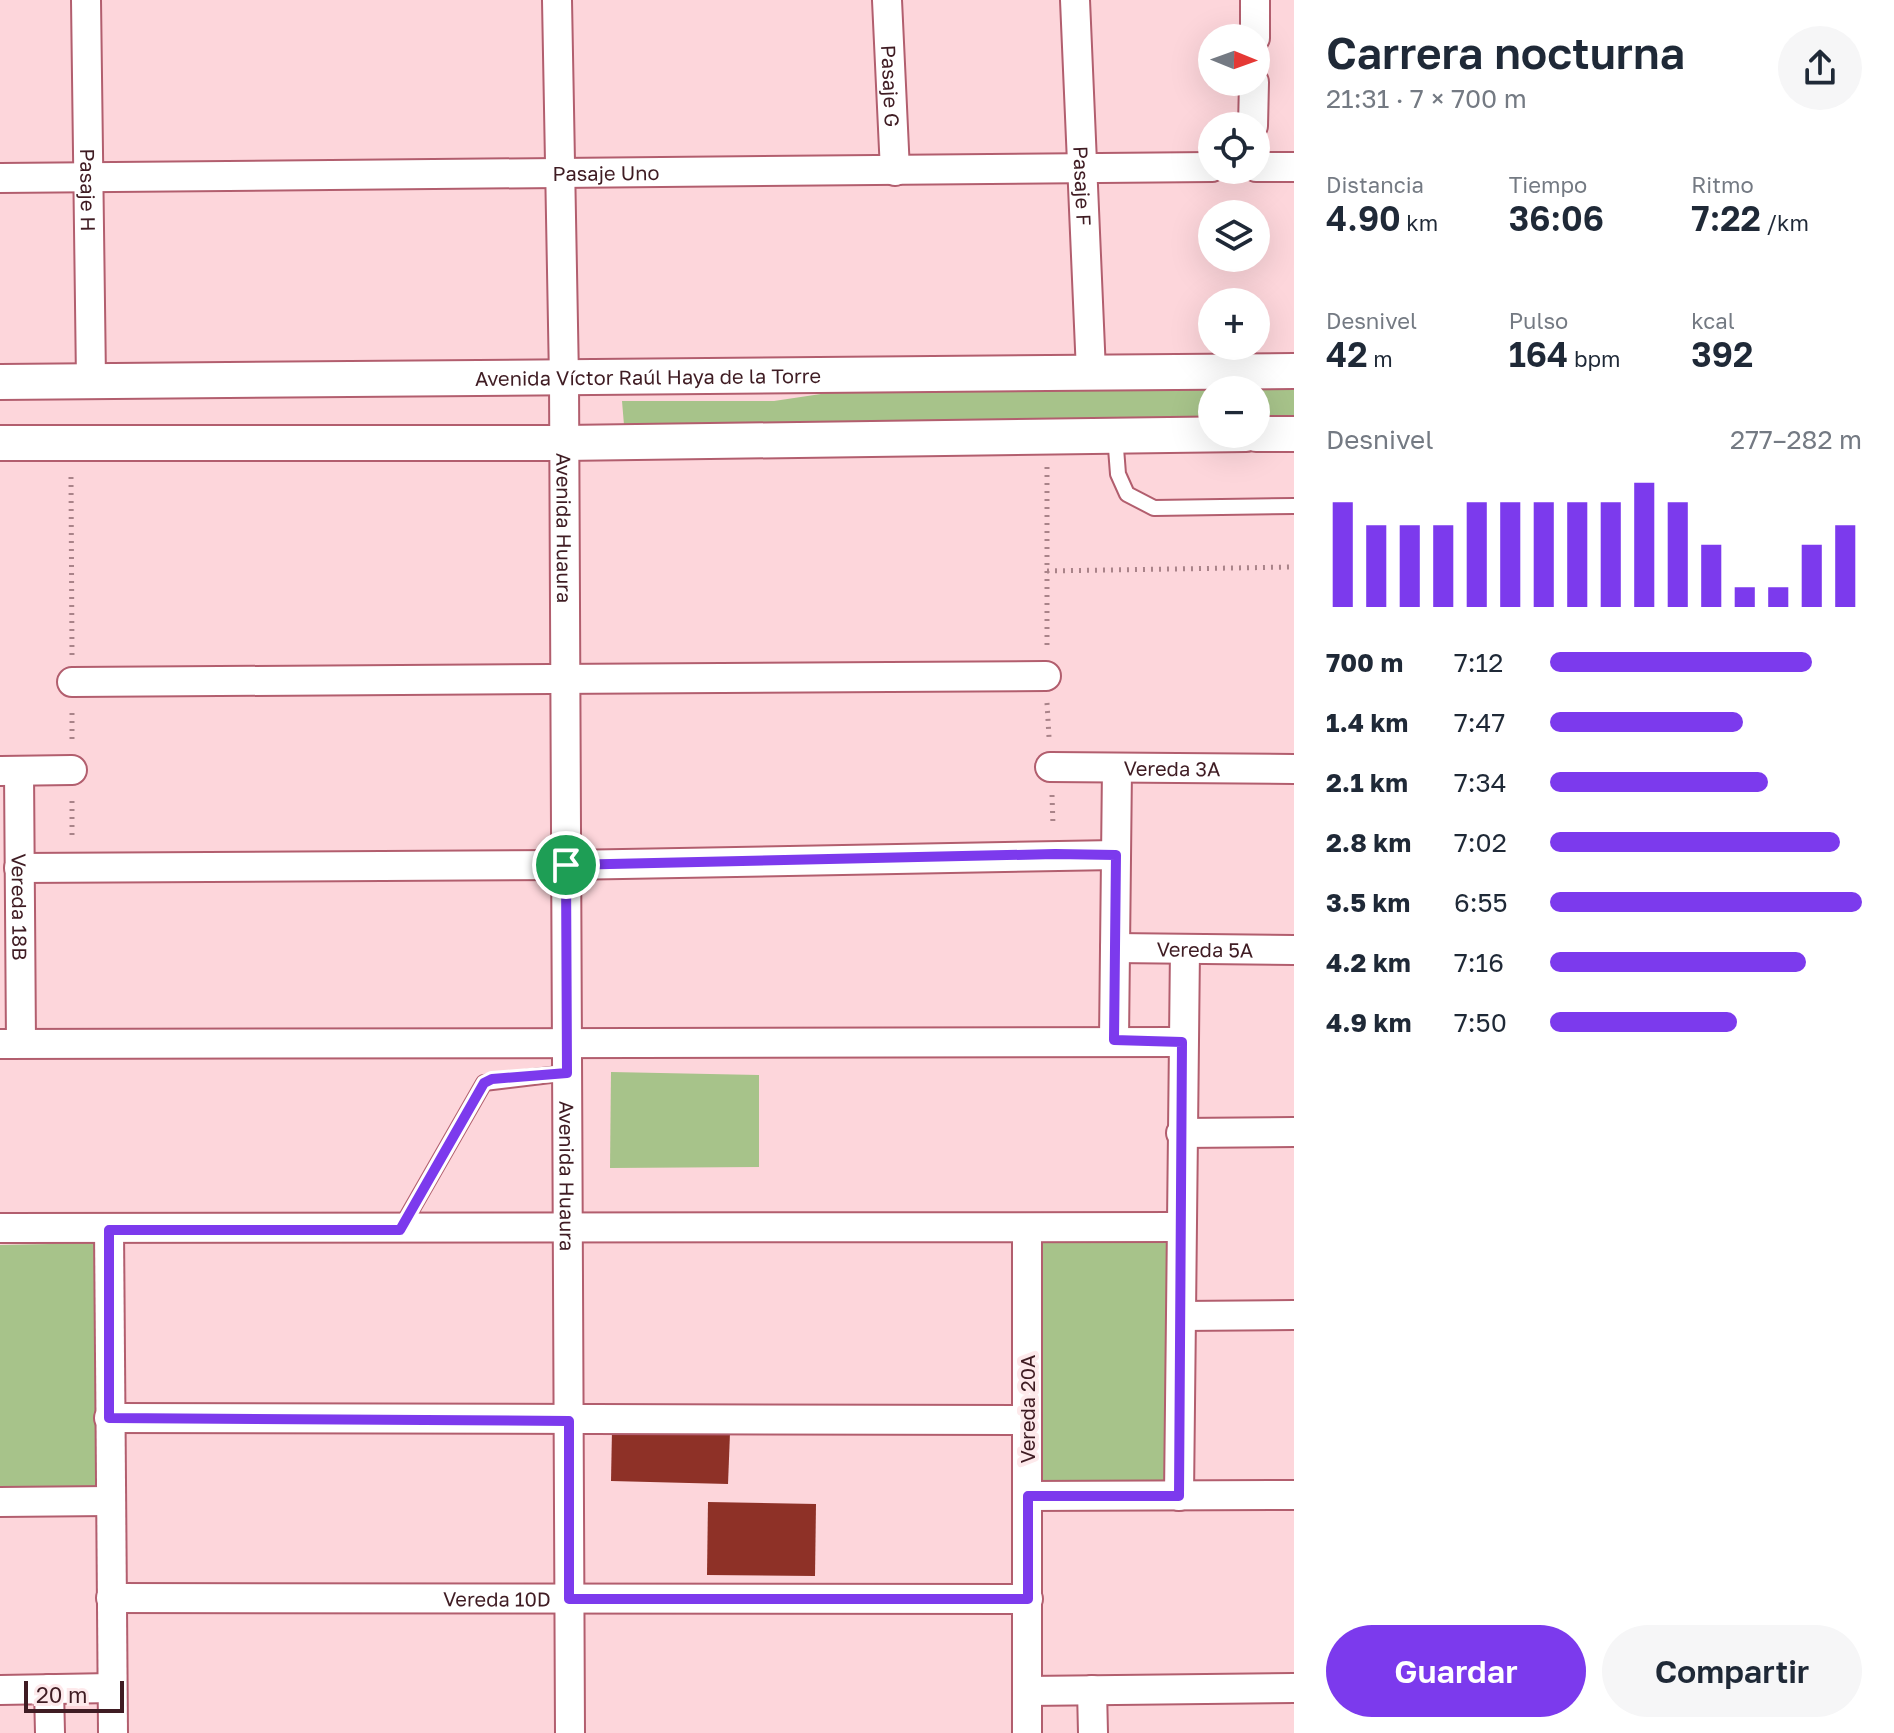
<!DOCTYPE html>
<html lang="es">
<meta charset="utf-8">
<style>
:root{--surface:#fff;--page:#f6f6f7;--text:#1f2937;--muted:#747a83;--accent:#7c3aed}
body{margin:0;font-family:"Golos Text",sans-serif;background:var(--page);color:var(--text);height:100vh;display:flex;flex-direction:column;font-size:30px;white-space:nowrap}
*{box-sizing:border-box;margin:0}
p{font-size:26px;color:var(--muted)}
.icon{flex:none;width:44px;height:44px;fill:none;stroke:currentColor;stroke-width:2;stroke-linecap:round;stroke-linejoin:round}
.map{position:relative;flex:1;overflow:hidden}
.side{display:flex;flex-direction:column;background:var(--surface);width:600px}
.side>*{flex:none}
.needle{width:52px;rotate:91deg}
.controls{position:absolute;left:1198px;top:24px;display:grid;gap:16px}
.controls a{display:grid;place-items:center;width:72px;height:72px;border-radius:50%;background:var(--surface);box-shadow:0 8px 32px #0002;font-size:40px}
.scale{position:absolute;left:24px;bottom:20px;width:100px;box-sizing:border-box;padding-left:8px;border:4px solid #3f1c23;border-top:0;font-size:22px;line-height:28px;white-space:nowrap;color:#3f1c23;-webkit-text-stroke:6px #fde9eb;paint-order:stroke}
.pin{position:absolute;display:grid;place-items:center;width:68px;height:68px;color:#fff;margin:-34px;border:4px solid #fff;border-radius:50%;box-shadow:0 2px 8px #0007}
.round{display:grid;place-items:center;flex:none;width:84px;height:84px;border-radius:42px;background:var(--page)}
.overview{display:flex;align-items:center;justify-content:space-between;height:136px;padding:0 32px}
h1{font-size:44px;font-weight:600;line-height:60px}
.stats{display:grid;grid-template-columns:repeat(3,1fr);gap:12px;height:136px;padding:8px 32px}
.stats div{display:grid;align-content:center}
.stats b{font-size:34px;font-weight:600}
.stats small{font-size:22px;font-weight:400}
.stats p{font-size:22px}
.chart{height:224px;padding:16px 32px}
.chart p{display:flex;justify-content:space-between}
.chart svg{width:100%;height:144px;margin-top:8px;stroke:var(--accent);stroke-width:6}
.primary-button{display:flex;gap:16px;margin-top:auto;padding:16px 32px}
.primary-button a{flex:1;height:92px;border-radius:48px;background:var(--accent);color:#fff;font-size:32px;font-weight:600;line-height:92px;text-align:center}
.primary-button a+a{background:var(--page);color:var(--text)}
ul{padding:0 32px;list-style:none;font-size:26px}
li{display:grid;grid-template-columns:128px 96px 1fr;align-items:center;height:60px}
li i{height:20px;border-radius:10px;background:var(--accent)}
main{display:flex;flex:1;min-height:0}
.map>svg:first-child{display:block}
.green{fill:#a7c38a}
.building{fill:#8e3127}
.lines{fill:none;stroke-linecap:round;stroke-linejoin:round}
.service-casing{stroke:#b25e6e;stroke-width:18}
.minor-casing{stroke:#b25e6e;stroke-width:32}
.tertiary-casing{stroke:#b25e6e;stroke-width:38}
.path{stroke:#a98389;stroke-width:5;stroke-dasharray:2 6;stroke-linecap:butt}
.service{stroke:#fff;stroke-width:14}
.minor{stroke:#fff;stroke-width:28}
.tertiary{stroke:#fff;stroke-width:34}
.route-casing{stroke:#fff;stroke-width:16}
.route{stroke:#7c3aed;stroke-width:10}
.labels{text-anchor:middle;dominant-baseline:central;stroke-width:8;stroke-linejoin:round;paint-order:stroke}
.street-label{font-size:20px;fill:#3f1c23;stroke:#fde9eb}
</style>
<main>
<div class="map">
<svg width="1294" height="1733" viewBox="0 0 1294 1733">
<rect width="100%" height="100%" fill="#fdd6db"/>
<!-- green -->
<g class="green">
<polygon points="1294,385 1294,419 1256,420 1256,390 1212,390 1212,420 624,425 622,401 774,401 861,388"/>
<polygon points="611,1072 759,1075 759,1167 610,1168"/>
<polygon points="1036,1237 1173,1238 1170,1487 1033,1485"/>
<polygon points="100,1243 100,1489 0,1490 0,1245"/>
</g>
<!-- building -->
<g class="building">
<polygon points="612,1430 730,1433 728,1484 611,1481"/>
<polygon points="708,1502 816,1504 815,1576 707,1575"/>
</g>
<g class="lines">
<defs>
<g id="service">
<polyline points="1115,435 1118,474 1127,494 1154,508 1294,506"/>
<polyline points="401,1228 484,1083 567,1073"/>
</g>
<g id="minor">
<path id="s1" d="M86 0 91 380"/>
<path id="s2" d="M557 0 564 379 570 1733"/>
<path id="s3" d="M887 0 895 171"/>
<path id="s4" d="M1075 0 1091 372"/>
<polyline points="1255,38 1255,0"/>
<polyline points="1253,126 1254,82"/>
<polyline points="1256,167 1294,167"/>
<path id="s5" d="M0 178 1212 167"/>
<polyline points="72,682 1046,676"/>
<path id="s6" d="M1050 767 1294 769"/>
<polyline points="1,771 72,770"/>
<path id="s7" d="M19 771 21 1043"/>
<polyline points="19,868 566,865 1116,855"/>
<path id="s8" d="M1115 948 1294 950"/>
<polyline points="1114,1040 1117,768"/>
<polyline points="0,1044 1182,1042"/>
<polyline points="1181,1133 1294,1132"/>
<polyline points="0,1228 1181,1227"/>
<polyline points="1027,1229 1027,1733"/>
<polyline points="109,1230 113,1733"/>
<polyline points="1181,1316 1294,1315"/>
<polyline points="109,1418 1027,1420"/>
<polyline points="1028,1496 1294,1495"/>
<polyline points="1179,1496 1185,949"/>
<polyline points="0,1502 109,1501"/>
<path id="s9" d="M111 1598 1028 1599"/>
<polyline points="49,1689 50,1733"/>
<polyline points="0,1690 112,1688"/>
<polyline points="1092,1690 1093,1733"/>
<polyline points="1028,1691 1294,1688"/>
</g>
<g id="tertiary">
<path id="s10" d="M0 382 1294 371"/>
<polyline points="1256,434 1294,434"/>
<polyline points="0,443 564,443 1246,434"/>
</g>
</defs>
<!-- service casing -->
<use href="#service" class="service-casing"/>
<!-- minor casing -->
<use href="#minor" class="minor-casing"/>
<!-- tertiary casing -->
<use href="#tertiary" class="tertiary-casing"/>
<!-- path -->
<g class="path">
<polyline points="71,477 72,655"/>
<polyline points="1047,571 1294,567"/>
<polyline points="1047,645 1047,467"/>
<polyline points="1047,703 1049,737"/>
<polyline points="72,713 72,743"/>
<polyline points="1052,795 1053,825"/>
<polyline points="72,801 72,839"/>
</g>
<!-- service -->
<use href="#service" class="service"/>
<!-- minor -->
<use href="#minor" class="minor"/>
<!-- tertiary -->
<use href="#tertiary" class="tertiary"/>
</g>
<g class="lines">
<defs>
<polygon id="route" points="1055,854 1116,855 1114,1040 1182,1042 1179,1496 1028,1496 1028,1599 569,1599 569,1421 109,1418 109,1230 400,1230 484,1083 492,1079 567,1073 566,865"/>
</defs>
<!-- route casing -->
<use href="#route" class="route-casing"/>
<!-- route -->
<use href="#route" class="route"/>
</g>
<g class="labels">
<!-- street labels -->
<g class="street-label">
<text stroke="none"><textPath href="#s3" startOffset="86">Pasaje G</textPath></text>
<text stroke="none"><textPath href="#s5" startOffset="606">Pasaje Uno</textPath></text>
<text stroke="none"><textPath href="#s4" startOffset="186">Pasaje F</textPath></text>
<text stroke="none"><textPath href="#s1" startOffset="190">Pasaje H</textPath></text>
<text stroke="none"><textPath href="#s10" startOffset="648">Avenida Víctor Raúl Haya de la Torre</textPath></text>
<text stroke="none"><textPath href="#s2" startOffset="528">Avenida Huaura</textPath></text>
<text stroke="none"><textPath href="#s6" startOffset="122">Vereda 3A</textPath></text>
<text stroke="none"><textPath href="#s7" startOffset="136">Vereda 18B</textPath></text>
<text stroke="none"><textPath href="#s8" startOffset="90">Vereda 5A</textPath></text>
<text stroke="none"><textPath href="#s2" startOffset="1176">Avenida Huaura</textPath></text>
<text transform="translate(1027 1409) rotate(-90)">Vereda 20A</text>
<text stroke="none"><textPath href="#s9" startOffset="386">Vereda 10D</textPath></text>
</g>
</g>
</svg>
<div class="controls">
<a><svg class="needle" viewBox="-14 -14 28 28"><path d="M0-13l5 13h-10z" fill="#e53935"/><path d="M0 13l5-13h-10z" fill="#747a83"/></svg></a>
<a><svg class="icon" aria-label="locate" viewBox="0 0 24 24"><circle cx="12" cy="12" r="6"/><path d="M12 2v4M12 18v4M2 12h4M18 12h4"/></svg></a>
<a><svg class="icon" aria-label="layers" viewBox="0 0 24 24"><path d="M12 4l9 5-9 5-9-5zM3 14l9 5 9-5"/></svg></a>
<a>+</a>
<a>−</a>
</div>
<div class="scale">20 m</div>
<div class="pin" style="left:566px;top:865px;background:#1e9e55"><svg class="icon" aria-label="arrive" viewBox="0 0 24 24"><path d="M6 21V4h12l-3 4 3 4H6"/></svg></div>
</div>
<section class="side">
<div class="overview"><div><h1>Carrera nocturna</h1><p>21:31 · 7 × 700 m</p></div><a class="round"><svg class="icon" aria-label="share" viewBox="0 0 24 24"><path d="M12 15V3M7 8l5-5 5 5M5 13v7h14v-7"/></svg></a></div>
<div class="stats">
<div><p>Distancia</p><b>4.90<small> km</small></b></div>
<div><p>Tiempo</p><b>36:06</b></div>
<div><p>Ritmo</p><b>7:22<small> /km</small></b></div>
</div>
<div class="stats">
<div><p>Desnivel</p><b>42<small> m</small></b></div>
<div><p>Pulso</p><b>164<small> bpm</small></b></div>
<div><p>kcal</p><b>392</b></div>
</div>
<div class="chart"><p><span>Desnivel</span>277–282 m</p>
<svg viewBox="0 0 160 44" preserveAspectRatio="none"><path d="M5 44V12M15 44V19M25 44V19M35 44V19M45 44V12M55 44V12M65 44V12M75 44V12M85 44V12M95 44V6M105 44V12M115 44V25M125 44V38M135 44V38M145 44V25M155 44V19"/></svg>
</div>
<ul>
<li><b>700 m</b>7:12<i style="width:84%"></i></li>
<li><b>1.4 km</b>7:47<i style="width:62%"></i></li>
<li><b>2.1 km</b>7:34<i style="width:70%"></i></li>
<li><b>2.8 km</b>7:02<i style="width:93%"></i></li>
<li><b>3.5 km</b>6:55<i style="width:100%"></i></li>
<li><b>4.2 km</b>7:16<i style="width:82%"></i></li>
<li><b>4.9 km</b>7:50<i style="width:60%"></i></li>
</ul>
<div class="primary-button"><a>Guardar</a><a>Compartir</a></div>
</section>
</main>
